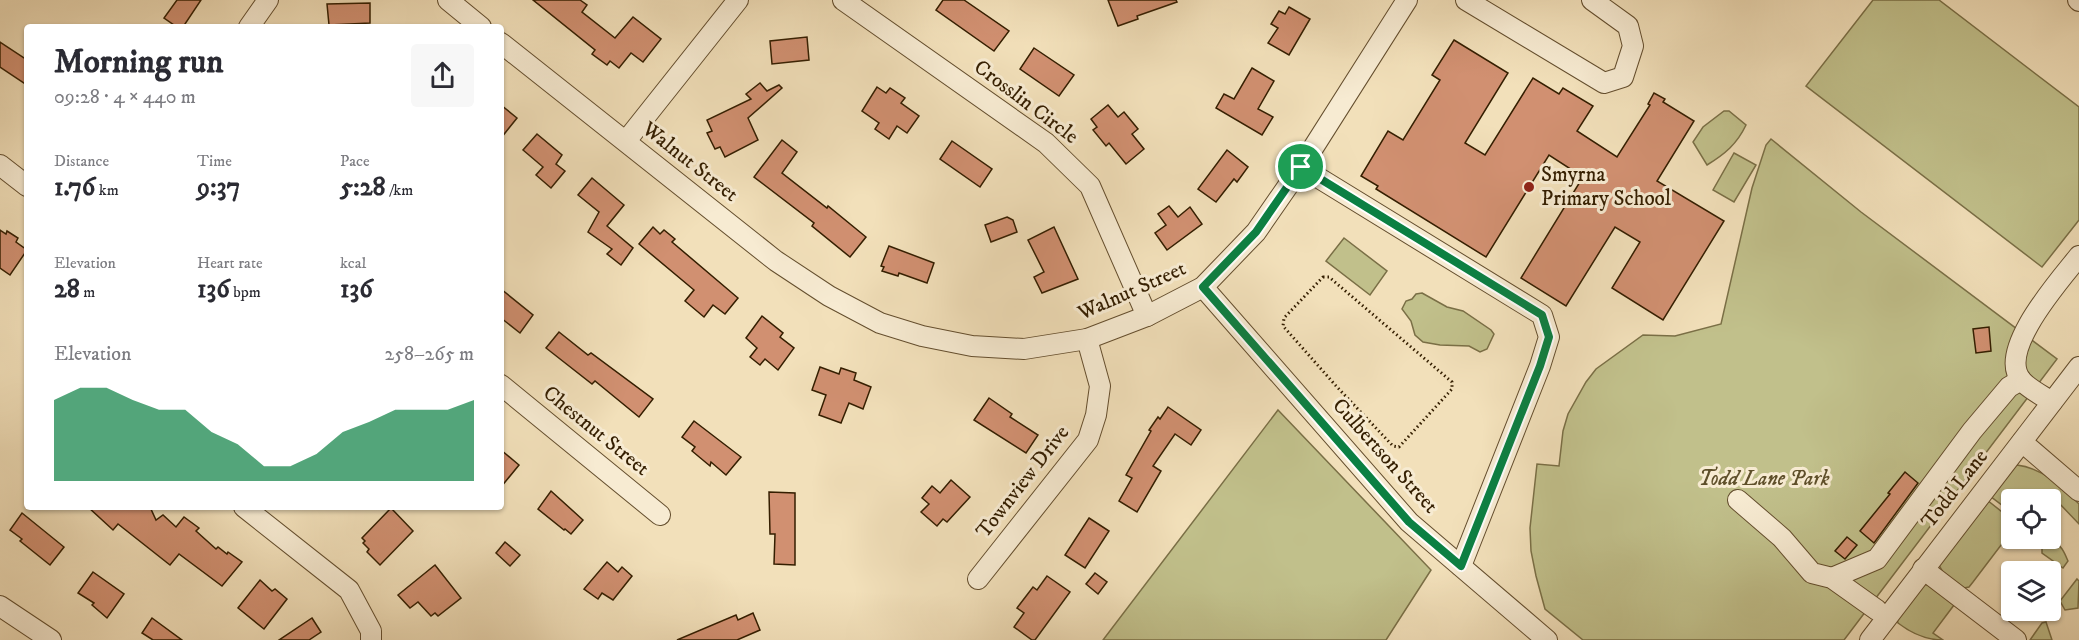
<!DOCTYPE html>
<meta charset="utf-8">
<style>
:root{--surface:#fff;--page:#f7f7f7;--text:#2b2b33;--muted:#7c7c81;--accent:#0b8043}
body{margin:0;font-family:"IM FELL DW Pica",serif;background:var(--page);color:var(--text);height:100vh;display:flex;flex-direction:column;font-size:22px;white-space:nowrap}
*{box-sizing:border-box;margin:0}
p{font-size:20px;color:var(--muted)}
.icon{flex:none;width:33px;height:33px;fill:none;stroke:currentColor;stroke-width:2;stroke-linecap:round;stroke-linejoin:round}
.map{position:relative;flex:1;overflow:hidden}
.drawer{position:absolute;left:24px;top:24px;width:480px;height:486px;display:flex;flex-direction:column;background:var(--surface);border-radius:6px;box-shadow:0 2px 4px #0004}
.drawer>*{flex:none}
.fabs{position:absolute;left:2001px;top:489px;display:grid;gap:12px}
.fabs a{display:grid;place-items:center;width:60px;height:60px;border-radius:6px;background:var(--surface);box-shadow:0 2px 4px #0004;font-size:30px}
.pin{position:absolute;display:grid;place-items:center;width:51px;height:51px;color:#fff;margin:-26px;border:3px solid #fff;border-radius:50%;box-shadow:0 2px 6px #0007}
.round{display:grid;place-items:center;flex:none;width:63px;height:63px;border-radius:6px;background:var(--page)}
.head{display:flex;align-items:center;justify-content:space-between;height:102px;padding:0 30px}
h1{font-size:33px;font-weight:700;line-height:45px}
.figures{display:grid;grid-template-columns:repeat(3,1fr);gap:9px;height:102px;padding:6px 30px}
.figures div{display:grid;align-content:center}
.figures b{font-size:26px;font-weight:700}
.figures small{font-size:16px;font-weight:400}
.figures p{font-size:16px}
.chart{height:168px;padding:12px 30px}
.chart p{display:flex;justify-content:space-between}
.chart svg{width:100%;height:108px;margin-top:6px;fill:var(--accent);opacity:.7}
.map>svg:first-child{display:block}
.green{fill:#c1c08b;stroke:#7a6f46;stroke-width:1.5}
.building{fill:#d19071;stroke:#341e00;stroke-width:1.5}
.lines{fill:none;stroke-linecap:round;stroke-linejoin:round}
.minor-casing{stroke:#644e2e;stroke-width:22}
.path{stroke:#341e00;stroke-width:3;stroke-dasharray:1.5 3;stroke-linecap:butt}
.minor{stroke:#f7ebd2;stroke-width:20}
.route-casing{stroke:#fff;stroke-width:12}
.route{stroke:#0b8043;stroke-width:8}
.poi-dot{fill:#8f2418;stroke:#f7ebd2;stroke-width:2}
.labels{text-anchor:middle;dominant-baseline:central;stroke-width:6;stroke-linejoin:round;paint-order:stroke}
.street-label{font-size:21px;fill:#341e00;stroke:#f7ebd2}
.poi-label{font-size:21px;fill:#341e00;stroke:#f7ebd2;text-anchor:start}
.park-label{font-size:21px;font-style:italic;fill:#5e4f2a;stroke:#f7ebd2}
</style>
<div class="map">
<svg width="2079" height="640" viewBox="0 0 2079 640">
<rect width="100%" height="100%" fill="#f2e0ba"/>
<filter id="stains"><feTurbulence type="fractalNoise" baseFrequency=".00333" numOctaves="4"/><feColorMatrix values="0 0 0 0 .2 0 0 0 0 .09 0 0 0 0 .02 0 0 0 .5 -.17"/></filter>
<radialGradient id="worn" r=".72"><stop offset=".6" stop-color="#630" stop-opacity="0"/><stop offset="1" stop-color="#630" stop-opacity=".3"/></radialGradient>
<!-- green -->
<g class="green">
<polygon points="1873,0 1939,0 2079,107 2079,220 2042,267 1806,86"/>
<path d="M1724 111H1729L1746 125C1737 144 1725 154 1707 165L1693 142 1703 127Z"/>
<polygon points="1771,139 1861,212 2057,359 1844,640 1583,640 1545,609 1536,576 1531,551 1530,528 1537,464 1559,466 1563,431 1568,414 1586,382 1596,369 1643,335 1675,336 1721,324 1752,188 1766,145"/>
<polygon points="1734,153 1756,165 1734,202 1713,190"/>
<polygon points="1344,238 1387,271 1370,295 1326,261"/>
<polygon points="1422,293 1447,307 1463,311 1491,330 1494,334 1487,349 1480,352 1469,346 1440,345 1423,342 1415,335 1411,321 1402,309 1406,301 1412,299 1416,294"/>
<polygon points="1278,410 1431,570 1386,640 1103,640"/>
<path d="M2017 465C2042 468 2062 486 2079 504V524L2058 502 2051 509 2050 500H2012L2011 512 1990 496 2012 467Z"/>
<polygon points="1987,500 2011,519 2011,532 1973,582 1969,587 1964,588 1944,574 1939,565"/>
<path d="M2049 543C2061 542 2064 552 2068 561L2063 568 2042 553V548Z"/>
<polygon points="2077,579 2079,581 2078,608 2065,610 2060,601"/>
<path d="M1923 584 1932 586 1954 605 1933 633 1943 640C1925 640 1911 633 1898 623L1897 619Z"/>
<polygon points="2046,622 2052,640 2030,640 2042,623"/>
</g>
<!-- building -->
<g class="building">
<polygon points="177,0 201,0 183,27 177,27 164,18"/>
<polygon points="533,0 580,0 587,5 582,12 615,38 633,17 661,39 643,62 631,53 619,68 610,61 607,65 592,54 595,50"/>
<polygon points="943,0 964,0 1009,31 994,51 936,10"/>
<polygon points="1108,0 1176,0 1177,2 1137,16 1138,19 1118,26"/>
<polygon points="370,3 370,23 329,25 327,4"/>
<polygon points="1289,7 1310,19 1289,55 1268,43 1278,28 1271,24 1279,11 1285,14"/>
<polygon points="807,37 809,60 772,64 770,41"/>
<polygon points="1454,40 1508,73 1465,143 1485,155 1533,78 1559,94 1563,88 1593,106 1577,131 1617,157 1650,105 1648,104 1654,93 1665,99 1663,102 1694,121 1657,181 1724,221 1663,320 1612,288 1640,242 1615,227 1566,306 1521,278 1583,177 1549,155 1486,257 1376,189 1378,186 1361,176 1388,131 1403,140 1440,80 1432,75"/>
<polygon points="0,42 27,60 27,85 0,67"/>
<polygon points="1034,48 1074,75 1059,96 1020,69"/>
<polygon points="1252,68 1274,81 1258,109 1273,117 1262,135 1216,108 1224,94 1234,99"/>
<polygon points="760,83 767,91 779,85 782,88 748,118 758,140 725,157 720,147 715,149 707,133 712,131 707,120 751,99 746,94"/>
<polygon points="877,87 886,93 890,88 905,98 901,103 919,116 907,133 897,126 889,139 875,129 879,123 862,111"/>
<polygon points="501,105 517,118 501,138"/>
<polygon points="1108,105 1118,117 1124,112 1138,129 1132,134 1144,149 1126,164 1109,143 1106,146 1093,130 1097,127 1091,119"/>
<polygon points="537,134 562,155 556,164 565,171 551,188 536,175 543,167 523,150"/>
<polygon points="782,140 797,152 782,173 827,208 828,206 866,237 850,257 812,226 814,223 754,177"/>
<polygon points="952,141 992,169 980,187 940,159"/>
<polygon points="1227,150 1248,167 1237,182 1234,179 1216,202 1198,189"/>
<polygon points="592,178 624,205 607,226 633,248 621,265 607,254 612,249 588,232 599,212 578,195"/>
<polygon points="1169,206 1178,217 1190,207 1202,224 1167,250 1155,233 1166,225 1158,214"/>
<polygon points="1007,217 1013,220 1017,232 991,242 985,225"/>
<polygon points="653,227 660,234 664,230 675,239 672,242 738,298 725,314 713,305 704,317 685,301 694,290 639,244"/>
<polygon points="1054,227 1078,279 1042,293 1034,277 1044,272 1028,240"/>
<polygon points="0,230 6,234 7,231 18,238 16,242 27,250 10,275 0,268"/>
<polygon points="889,246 934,263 927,283 899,273 898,276 882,271 884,267 881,266"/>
<polygon points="501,289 533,315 520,333 501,318"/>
<polygon points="762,316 783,333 780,337 794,348 778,370 765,359 760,365 750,357 757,348 746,338"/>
<polygon points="1989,327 1991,351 1976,353 1973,329"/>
<polygon points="559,332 588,355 591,353 653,399 639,417 595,381 592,384 546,348"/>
<polygon points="820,367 839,374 841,368 856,373 854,380 871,387 863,409 849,403 841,423 819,415 826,395 812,390"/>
<polygon points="989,398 1012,414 1010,417 1038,435 1026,453 974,420"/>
<polygon points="1168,407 1201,430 1191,445 1175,434 1153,466 1161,471 1137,512 1119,501 1132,478 1126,475 1151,431 1149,430 1158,417 1160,419"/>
<polygon points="694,421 741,457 726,475 711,462 710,466 692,451 695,447 682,437"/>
<polygon points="501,450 519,465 501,487"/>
<polygon points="1905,472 1918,483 1874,543 1860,531 1890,494 1888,493"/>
<polygon points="951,480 970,497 947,522 943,519 937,526 921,512 929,504 922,498 932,486 940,493"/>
<polygon points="551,491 583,520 571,534 565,529 564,530 538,509"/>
<polygon points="769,492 795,493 795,565 774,564 775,534 770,534"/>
<polygon points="88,507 150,507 156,520 163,515 176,527 184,517 199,528 196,531 216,549 218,547 227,554 228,552 242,562 222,586 179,554 170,565 118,524 113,530"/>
<polygon points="391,508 413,531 380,565 367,552 369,549 363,543 365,541 362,538"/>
<polygon points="22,513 64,547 50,565 20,541 22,539 10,530"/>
<polygon points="1089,518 1109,531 1085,568 1065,555"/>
<polygon points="1847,537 1857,545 1845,559 1835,551"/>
<polygon points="505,542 520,555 510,566 496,553"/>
<polygon points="607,562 618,572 622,567 632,576 613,600 602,593 598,599 584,589"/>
<polygon points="435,565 461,598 438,616 435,613 431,616 418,602 410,608 398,595"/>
<polygon points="93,572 124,594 107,618 92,605 94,603 78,593"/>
<polygon points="1095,573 1107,582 1098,594 1086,584"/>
<polygon points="1047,576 1070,592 1035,640 1032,640 1014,627 1024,613 1017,608 1033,587 1037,590"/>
<polygon points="260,580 272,591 275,589 287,599 264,629 238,608"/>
<polygon points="753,613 760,630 737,640 677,640 736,615 738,620"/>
<polygon points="152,618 182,640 153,640 142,633"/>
<polygon points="312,618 321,632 309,640 279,640"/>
</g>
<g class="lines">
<defs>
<g id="minor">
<polyline points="448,0 481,27"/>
<polyline points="843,0 1046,143 1090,186 1147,316"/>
<polyline points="1466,0 1604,83 1623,77 1633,46 1628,26 1592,0"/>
<polyline points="2078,0 2079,1"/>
<polyline points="249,27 268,0"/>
<polyline points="501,43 776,261 829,296 880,323 922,336 972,346 1024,349 1087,339 1147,316 1203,287 1256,232 1301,167 1407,0"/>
<polyline points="626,141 738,0"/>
<polyline points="0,165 27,186"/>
<polyline points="1301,167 1542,315 1549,337 1540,366 1461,566"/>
<polyline points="1203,287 1409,522 1547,640"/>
<polyline points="501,385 660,515"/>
<path d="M2052 402C2043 396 2029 389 2022 381 1995 352 2061 279 2079 256"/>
<polyline points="2022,442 2079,491"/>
<polyline points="1738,500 1782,538 1812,573 1832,578 1877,610"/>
<polyline points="244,507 349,590 371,631 371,640"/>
<polyline points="1923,569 2016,640"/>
<polyline points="1832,578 1877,559 1972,431 2009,387 2021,380"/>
<polyline points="978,579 1088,440 1096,415 1100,386 1087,339"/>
<polyline points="0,606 51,640"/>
<polyline points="1870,640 2079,367"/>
</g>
</defs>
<!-- minor casing -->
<use href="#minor" class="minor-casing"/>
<!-- path -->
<polygon class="path" points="1323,277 1329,277 1452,382 1452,389 1399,447 1393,446 1337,387 1283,326 1284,318"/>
<!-- minor -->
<use href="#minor" class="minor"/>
</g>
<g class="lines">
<defs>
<polygon id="route" points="1301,167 1542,315 1549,337 1540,366 1461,566 1409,522 1203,287 1256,232"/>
</defs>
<!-- route casing -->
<use href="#route" class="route-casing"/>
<!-- route -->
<use href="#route" class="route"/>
</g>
<!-- markers -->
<circle class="poi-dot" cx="1529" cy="187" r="6"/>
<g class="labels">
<!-- street labels -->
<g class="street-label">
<text transform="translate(1026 102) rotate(37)">Crosslin Circle</text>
<text transform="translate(690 162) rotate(38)">Walnut Street</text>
<text transform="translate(1132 291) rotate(-24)">Walnut Street</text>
<text transform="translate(596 431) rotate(39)">Chestnut Street</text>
<text transform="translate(1385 456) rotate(48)">Culbertson Street</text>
<text transform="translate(1023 482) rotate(-52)">Townview Drive</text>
<text transform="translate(1955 489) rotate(-52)">Todd Lane</text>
</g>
<!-- poi labels -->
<g class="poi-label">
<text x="1541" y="175">Smyrna<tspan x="1541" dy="24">Primary School</tspan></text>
</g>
<!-- park labels -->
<g class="park-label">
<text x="1764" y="479">Todd Lane Park</text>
</g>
</g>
<rect width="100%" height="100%" filter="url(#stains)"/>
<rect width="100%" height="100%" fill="url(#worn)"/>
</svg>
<div class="fabs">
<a><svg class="icon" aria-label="locate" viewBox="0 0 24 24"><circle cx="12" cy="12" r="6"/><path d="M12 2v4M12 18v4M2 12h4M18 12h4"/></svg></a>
<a><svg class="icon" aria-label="layers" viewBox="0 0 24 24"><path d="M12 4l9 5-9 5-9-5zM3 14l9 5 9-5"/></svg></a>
</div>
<div class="pin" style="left:1301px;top:167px;background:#1e9e55"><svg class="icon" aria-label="arrive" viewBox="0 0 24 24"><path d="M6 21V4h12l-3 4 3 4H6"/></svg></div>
<section class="drawer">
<div class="head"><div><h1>Morning run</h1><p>09:28 · 4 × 440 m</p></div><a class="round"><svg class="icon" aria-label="share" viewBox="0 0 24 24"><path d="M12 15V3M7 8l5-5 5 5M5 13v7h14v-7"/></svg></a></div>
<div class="figures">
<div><p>Distance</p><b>1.76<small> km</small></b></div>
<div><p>Time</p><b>9:37</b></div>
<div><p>Pace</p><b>5:28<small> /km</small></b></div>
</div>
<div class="figures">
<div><p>Elevation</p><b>28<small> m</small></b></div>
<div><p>Heart rate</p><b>136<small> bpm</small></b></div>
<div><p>kcal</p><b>136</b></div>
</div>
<div class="chart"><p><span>Elevation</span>258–265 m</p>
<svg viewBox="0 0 160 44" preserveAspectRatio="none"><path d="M0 44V11L10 6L20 6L30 11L40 15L50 15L60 24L70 29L80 38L90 38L100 33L110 24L120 20L130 15L140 15L150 15L160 11V44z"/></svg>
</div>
</section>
</div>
